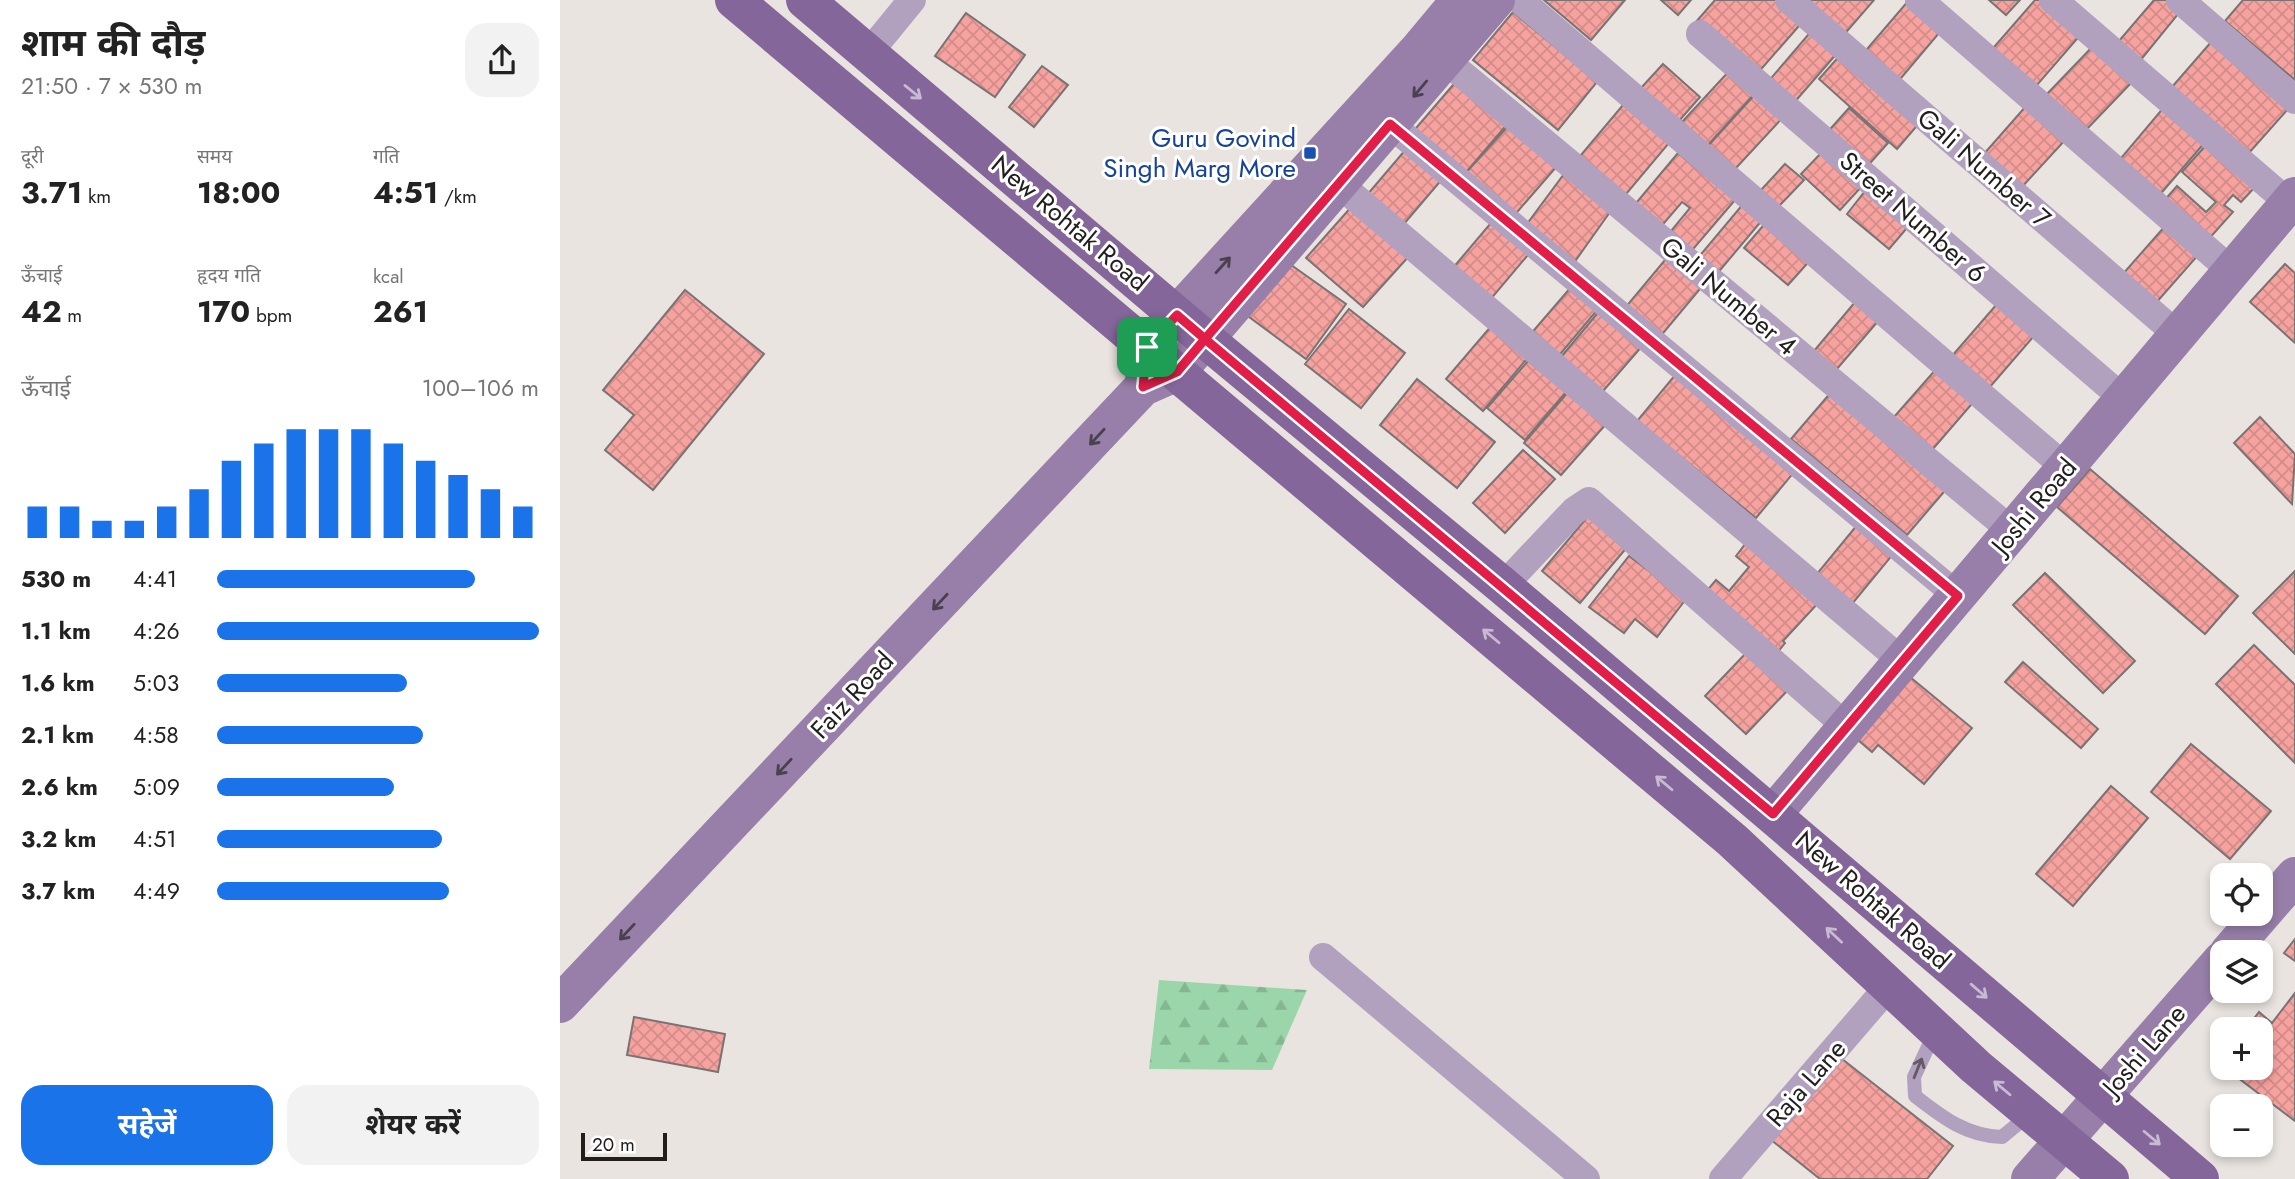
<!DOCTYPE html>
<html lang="hi">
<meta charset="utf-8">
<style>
:root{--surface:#fff;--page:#f2f2f2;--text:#222;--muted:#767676;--accent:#1a73e8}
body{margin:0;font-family:Jost,"Noto Sans Devanagari",sans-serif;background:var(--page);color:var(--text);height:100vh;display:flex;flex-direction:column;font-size:26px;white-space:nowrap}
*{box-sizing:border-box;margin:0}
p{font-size:23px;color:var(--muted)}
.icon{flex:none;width:38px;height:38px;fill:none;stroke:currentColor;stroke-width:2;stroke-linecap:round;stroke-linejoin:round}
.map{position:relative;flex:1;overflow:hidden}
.drawer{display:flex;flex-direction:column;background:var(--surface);width:560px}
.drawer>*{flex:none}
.controls{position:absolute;left:1650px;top:863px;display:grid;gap:14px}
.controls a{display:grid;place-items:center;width:63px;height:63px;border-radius:14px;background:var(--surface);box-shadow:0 4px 10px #0003;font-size:35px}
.scale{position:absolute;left:21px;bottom:18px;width:86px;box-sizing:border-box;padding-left:7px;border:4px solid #211f1d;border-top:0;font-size:19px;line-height:24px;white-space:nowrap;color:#211f1d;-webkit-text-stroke:5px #fff;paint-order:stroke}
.pin{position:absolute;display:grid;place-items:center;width:60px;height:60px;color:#fff;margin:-30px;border-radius:14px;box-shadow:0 4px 10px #0006}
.round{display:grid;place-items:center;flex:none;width:74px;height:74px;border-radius:21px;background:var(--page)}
.head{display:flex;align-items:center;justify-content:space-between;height:119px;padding:0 21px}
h1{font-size:38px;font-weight:700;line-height:52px}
.metrics{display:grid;grid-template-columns:repeat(3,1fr);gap:10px;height:119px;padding:7px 21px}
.metrics div{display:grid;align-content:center}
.metrics b{font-size:30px;font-weight:700}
.metrics small{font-size:19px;font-weight:400}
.metrics p{font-size:19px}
.chart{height:196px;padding:14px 21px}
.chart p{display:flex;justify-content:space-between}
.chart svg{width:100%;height:126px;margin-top:7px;stroke:var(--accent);stroke-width:6}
.button{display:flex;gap:14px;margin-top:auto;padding:14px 21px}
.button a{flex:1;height:80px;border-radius:21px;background:var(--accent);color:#fff;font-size:28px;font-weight:700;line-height:80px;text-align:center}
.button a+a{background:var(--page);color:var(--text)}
ul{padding:0 21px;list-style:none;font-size:23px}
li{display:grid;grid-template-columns:112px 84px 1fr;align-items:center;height:52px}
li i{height:18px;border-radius:9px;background:var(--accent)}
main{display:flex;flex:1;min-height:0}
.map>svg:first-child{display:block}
.forest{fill:url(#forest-firs)}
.building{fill:url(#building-cross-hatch);stroke:#7b7373;stroke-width:2}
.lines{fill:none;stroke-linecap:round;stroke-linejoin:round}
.lane{stroke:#b1a1be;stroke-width:14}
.street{stroke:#b1a1be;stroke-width:28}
.secondary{stroke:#977fa9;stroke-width:38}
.primary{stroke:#84669a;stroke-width:38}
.oneway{stroke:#4a414e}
.oneway2{stroke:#c8bad2}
.oneway3{stroke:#625a65}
.route-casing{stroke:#fff;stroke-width:14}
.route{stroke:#e11d48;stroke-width:9}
.transit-dot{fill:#1a4fb4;stroke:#fff;stroke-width:2.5}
.labels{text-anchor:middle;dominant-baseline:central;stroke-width:6;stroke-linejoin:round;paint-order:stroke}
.transit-label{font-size:26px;fill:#164399;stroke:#fff;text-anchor:end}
.street-label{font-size:26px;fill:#211f1d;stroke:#fff}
</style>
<main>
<section class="drawer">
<div class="head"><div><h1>शाम की दौड़</h1><p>21:50 · 7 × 530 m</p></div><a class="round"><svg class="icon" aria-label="share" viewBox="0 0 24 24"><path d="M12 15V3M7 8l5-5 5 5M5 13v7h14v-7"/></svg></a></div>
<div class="metrics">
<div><p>दूरी</p><b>3.71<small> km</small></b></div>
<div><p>समय</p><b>18:00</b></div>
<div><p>गति</p><b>4:51<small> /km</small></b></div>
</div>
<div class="metrics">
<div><p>ऊँचाई</p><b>42<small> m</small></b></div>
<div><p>हृदय गति</p><b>170<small> bpm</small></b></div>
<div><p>kcal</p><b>261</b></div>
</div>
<div class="chart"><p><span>ऊँचाई</span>100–106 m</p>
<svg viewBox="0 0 160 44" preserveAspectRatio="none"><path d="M5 44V33M15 44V33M25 44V38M35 44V38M45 44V33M55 44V27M65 44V17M75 44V11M85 44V6M95 44V6M105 44V6M115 44V11M125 44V17M135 44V22M145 44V27M155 44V33"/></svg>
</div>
<ul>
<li><b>530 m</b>4:41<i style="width:80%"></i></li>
<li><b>1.1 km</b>4:26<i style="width:100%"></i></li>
<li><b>1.6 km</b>5:03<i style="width:59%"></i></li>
<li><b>2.1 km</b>4:58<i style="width:64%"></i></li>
<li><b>2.6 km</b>5:09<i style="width:55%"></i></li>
<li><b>3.2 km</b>4:51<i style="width:70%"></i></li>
<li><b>3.7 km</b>4:49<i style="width:72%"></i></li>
</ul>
<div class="button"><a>सहेजें</a><a>शेयर करें</a></div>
</section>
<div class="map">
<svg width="1735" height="1179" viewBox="0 0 1735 1179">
<defs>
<pattern id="forest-firs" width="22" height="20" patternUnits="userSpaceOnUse" patternTransform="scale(1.75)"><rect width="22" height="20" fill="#9ad6a9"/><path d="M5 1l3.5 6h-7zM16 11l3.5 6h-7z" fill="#84b791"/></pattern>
<pattern id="building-cross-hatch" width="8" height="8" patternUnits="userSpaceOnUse" patternTransform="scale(1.75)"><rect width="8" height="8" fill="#f6a3a0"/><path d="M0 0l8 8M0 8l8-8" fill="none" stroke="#d38c89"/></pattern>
</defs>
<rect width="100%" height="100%" fill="#eae4e0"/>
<!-- forest -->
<polygon class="forest" points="599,980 747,990 712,1070 589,1069"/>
<!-- building -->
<g class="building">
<polygon points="984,0 1065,0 1031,40"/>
<polygon points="1101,0 1131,0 1118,15"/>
<polygon points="1155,0 1223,0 1245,19 1196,75 1135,23"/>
<polygon points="1248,0 1314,0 1282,37"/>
<polygon points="1349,0 1385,26 1336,84 1302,55"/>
<polygon points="1429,0 1460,0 1446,15"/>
<polygon points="1475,0 1485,0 1522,33 1471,92 1428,54"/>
<polygon points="1594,0 1613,0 1623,8 1575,67 1553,48"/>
<polygon points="1683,0 1735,0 1735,80 1665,21"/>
<polygon points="953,12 1037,82 998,130 913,60"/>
<polygon points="406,13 465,55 435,97 375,56"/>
<polygon points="1254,28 1279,51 1232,105 1206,84"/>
<polygon points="1652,41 1729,108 1688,154 1612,87"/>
<polygon points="1536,43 1574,80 1524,132 1485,96"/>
<polygon points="1283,52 1361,121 1337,149 1259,79"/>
<polygon points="1103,64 1140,97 1118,122 1081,88"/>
<polygon points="482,66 508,85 474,127 449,107"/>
<polygon points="1172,68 1197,91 1148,145 1122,122"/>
<polygon points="899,78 950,121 902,177 851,134"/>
<polygon points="1199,90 1226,114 1175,169 1148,146"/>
<polygon points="1063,105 1109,143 1061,200 1015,162"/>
<polygon points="1467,105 1506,139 1461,188 1423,155"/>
<polygon points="1605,106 1646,141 1597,198 1556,164"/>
<polygon points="1289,108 1328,143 1303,171 1264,136"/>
<polygon points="949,125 997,166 952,218 903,176"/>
<polygon points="1647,144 1695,187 1681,202 1673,195 1664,205 1673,212 1646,242 1602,203 1617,186 1646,212 1656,202 1622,172"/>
<polygon points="847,148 883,178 843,225 807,195"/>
<polygon points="1264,150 1303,185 1280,210 1241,174"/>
<polygon points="1118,153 1175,200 1128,255 1106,237 1130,208 1122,202 1098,230 1072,208"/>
<polygon points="1225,164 1244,180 1219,206 1201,190"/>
<polygon points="1004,174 1050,212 1011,267 964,228"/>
<polygon points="1309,186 1352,222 1329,249 1287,214"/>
<polygon points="1184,203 1203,219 1156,275 1137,259"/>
<polygon points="793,205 850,255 803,307 746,258"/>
<polygon points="936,217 973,249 929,301 892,269"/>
<polygon points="1209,219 1253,257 1228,285 1184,248"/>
<polygon points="1606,225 1639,254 1595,304 1562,275"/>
<polygon points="1110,254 1145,283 1099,338 1064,309"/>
<polygon points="720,257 786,304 746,359 681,311"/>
<polygon points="1725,264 1735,273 1735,343 1690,302"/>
<polygon points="1012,286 1039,308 996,359 969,336"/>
<polygon points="125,290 204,354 93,490 45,450 74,415 43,390"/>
<polygon points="1296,301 1319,320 1276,370 1254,351"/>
<polygon points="1437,304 1474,336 1429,388 1392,356"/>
<polygon points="789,309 845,353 801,408 745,364"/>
<polygon points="1041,309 1083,345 1037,398 996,363"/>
<polygon points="933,324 970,355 923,411 886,379"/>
<polygon points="968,361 1006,392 965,440 927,408"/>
<polygon points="1378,367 1416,399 1372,450 1334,417"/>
<polygon points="1116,374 1235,471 1196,518 1077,421"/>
<polygon points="857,379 935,442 897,488 820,425"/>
<polygon points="1273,390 1389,486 1347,535 1231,439"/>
<polygon points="1009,391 1047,423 1001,475 964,443"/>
<polygon points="1700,417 1735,454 1732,504 1674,443"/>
<polygon points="963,450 995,479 945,533 913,503"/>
<polygon points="1530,469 1678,596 1645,634 1497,507"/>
<polygon points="1030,514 1068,546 1020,603 982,571"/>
<polygon points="1298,524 1334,553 1287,610 1251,581"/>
<polygon points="1186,543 1259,602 1223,641 1225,643 1217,653 1144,594 1156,580 1169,591 1189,567 1176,556"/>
<polygon points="1069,556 1126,599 1097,637 1075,619 1064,633 1029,607"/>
<polygon points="1735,571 1735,654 1693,613"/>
<polygon points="1485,573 1575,661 1543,693 1453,605"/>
<polygon points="1694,645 1735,685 1735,763 1656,684"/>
<polygon points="1187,652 1228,690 1186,734 1145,696"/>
<polygon points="1463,662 1538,729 1521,748 1445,682"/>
<polygon points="1344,672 1412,728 1364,784 1318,745 1312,752 1292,735"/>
<polygon points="1631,744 1711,811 1670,859 1591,792"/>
<polygon points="1551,786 1588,818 1513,906 1476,874"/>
<polygon points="1735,939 1735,961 1724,953"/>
<polygon points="1735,993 1735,1121 1665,1068 1701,1068 1701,1029 1686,1029 1699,1012 1712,1023"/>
<polygon points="74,1017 165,1034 158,1072 67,1055"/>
<polygon points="1277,1055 1393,1146 1367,1179 1260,1179 1210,1139"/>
</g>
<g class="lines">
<!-- lane -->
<path class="lane" d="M1375 1032 1354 1077 1355 1096C1382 1117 1406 1136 1442 1137L1470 1114"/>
<!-- street -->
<g class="street">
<polyline points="960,0 1506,468"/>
<polyline points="1229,0 1618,335"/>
<polyline points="1359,0 1673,272"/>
<polyline points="1493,0 1729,203"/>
<polyline points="1620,0 1735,100"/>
<polyline points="1140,34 1565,400"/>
<polyline points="307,55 352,0"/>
<polyline points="885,60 1452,531"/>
<polyline points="830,124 1398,596"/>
<polyline points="779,184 1341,660"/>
<polyline points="943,586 1014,511 1029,501 1287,727"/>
<polyline points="763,957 1026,1179"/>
<polyline points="1163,1179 1329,986"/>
</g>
<!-- secondary -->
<g class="secondary">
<polyline points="584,381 587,347 860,48 900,0"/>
<polyline points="1213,814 1735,196"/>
<polyline points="1669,952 1735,876"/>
<polyline points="0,1004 583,387 617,372 936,0"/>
<polyline points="1470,1179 1662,960"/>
</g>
<!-- primary -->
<g class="primary">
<polyline points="174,0 1172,840 1416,1067 1550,1179"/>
<polyline points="245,0 645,339 943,586 1640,1179"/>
</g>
</g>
<!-- one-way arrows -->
<defs><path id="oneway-shaft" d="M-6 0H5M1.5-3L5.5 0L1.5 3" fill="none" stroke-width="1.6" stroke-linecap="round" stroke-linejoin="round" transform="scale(1.75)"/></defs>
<g class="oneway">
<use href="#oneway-shaft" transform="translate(860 89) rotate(130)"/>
<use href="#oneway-shaft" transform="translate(663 265) rotate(-48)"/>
<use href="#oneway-shaft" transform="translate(537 437) rotate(133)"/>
<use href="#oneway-shaft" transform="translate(380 602) rotate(133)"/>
<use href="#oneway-shaft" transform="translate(224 767) rotate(133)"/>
<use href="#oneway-shaft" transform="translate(67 932) rotate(133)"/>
</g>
<g class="oneway2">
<use href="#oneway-shaft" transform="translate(353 92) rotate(39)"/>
<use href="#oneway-shaft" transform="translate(931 636) rotate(-140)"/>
<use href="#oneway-shaft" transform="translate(1104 783) rotate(-140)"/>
<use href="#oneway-shaft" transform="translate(1274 935) rotate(-137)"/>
<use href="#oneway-shaft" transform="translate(1419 991) rotate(41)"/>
<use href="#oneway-shaft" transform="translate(1442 1088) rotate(-140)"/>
<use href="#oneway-shaft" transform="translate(1592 1138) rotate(40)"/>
</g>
<use class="oneway3" href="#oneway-shaft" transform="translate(1358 1068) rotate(-68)"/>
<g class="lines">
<defs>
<polyline id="route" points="587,347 583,387 617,372 645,339 1213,814 1398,596 830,124 645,339 617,315 587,347"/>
</defs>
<!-- route casing -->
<use href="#route" class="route-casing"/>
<!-- route -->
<use href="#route" class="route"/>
</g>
<!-- markers -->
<rect class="transit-dot" x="743" y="146" width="14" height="14" rx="3.5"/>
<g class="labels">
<!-- transit labels -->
<g class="transit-label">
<text x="736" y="138">Guru Govind<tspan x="736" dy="30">Singh Marg More</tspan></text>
</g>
<!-- street labels -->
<g class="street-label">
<text transform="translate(1424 168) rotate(41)">Gali Number 7</text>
<text transform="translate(1353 217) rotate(41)">Street Number 6</text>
<text transform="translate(510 223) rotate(40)">New Rohtak Road</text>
<text transform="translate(1169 296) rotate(40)">Gali Number 4</text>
<text transform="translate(1474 506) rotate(-50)">Joshi Road</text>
<text transform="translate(292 695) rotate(-47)">Faiz Road</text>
<text transform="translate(1313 900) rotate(41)">New Rohtak Road</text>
<text transform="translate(1584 1050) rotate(-49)">Joshi Lane</text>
<text transform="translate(1246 1083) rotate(-49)">Raja Lane</text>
</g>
</g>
</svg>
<div class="controls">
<a><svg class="icon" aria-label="locate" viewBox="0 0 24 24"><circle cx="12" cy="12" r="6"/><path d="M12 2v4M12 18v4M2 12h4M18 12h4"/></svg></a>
<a><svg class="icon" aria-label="layers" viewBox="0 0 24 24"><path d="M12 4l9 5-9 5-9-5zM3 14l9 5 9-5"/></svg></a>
<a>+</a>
<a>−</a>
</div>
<div class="scale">20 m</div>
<div class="pin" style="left:587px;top:347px;background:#1e9e55"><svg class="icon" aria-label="arrive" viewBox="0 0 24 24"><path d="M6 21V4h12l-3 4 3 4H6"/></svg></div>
</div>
</main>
